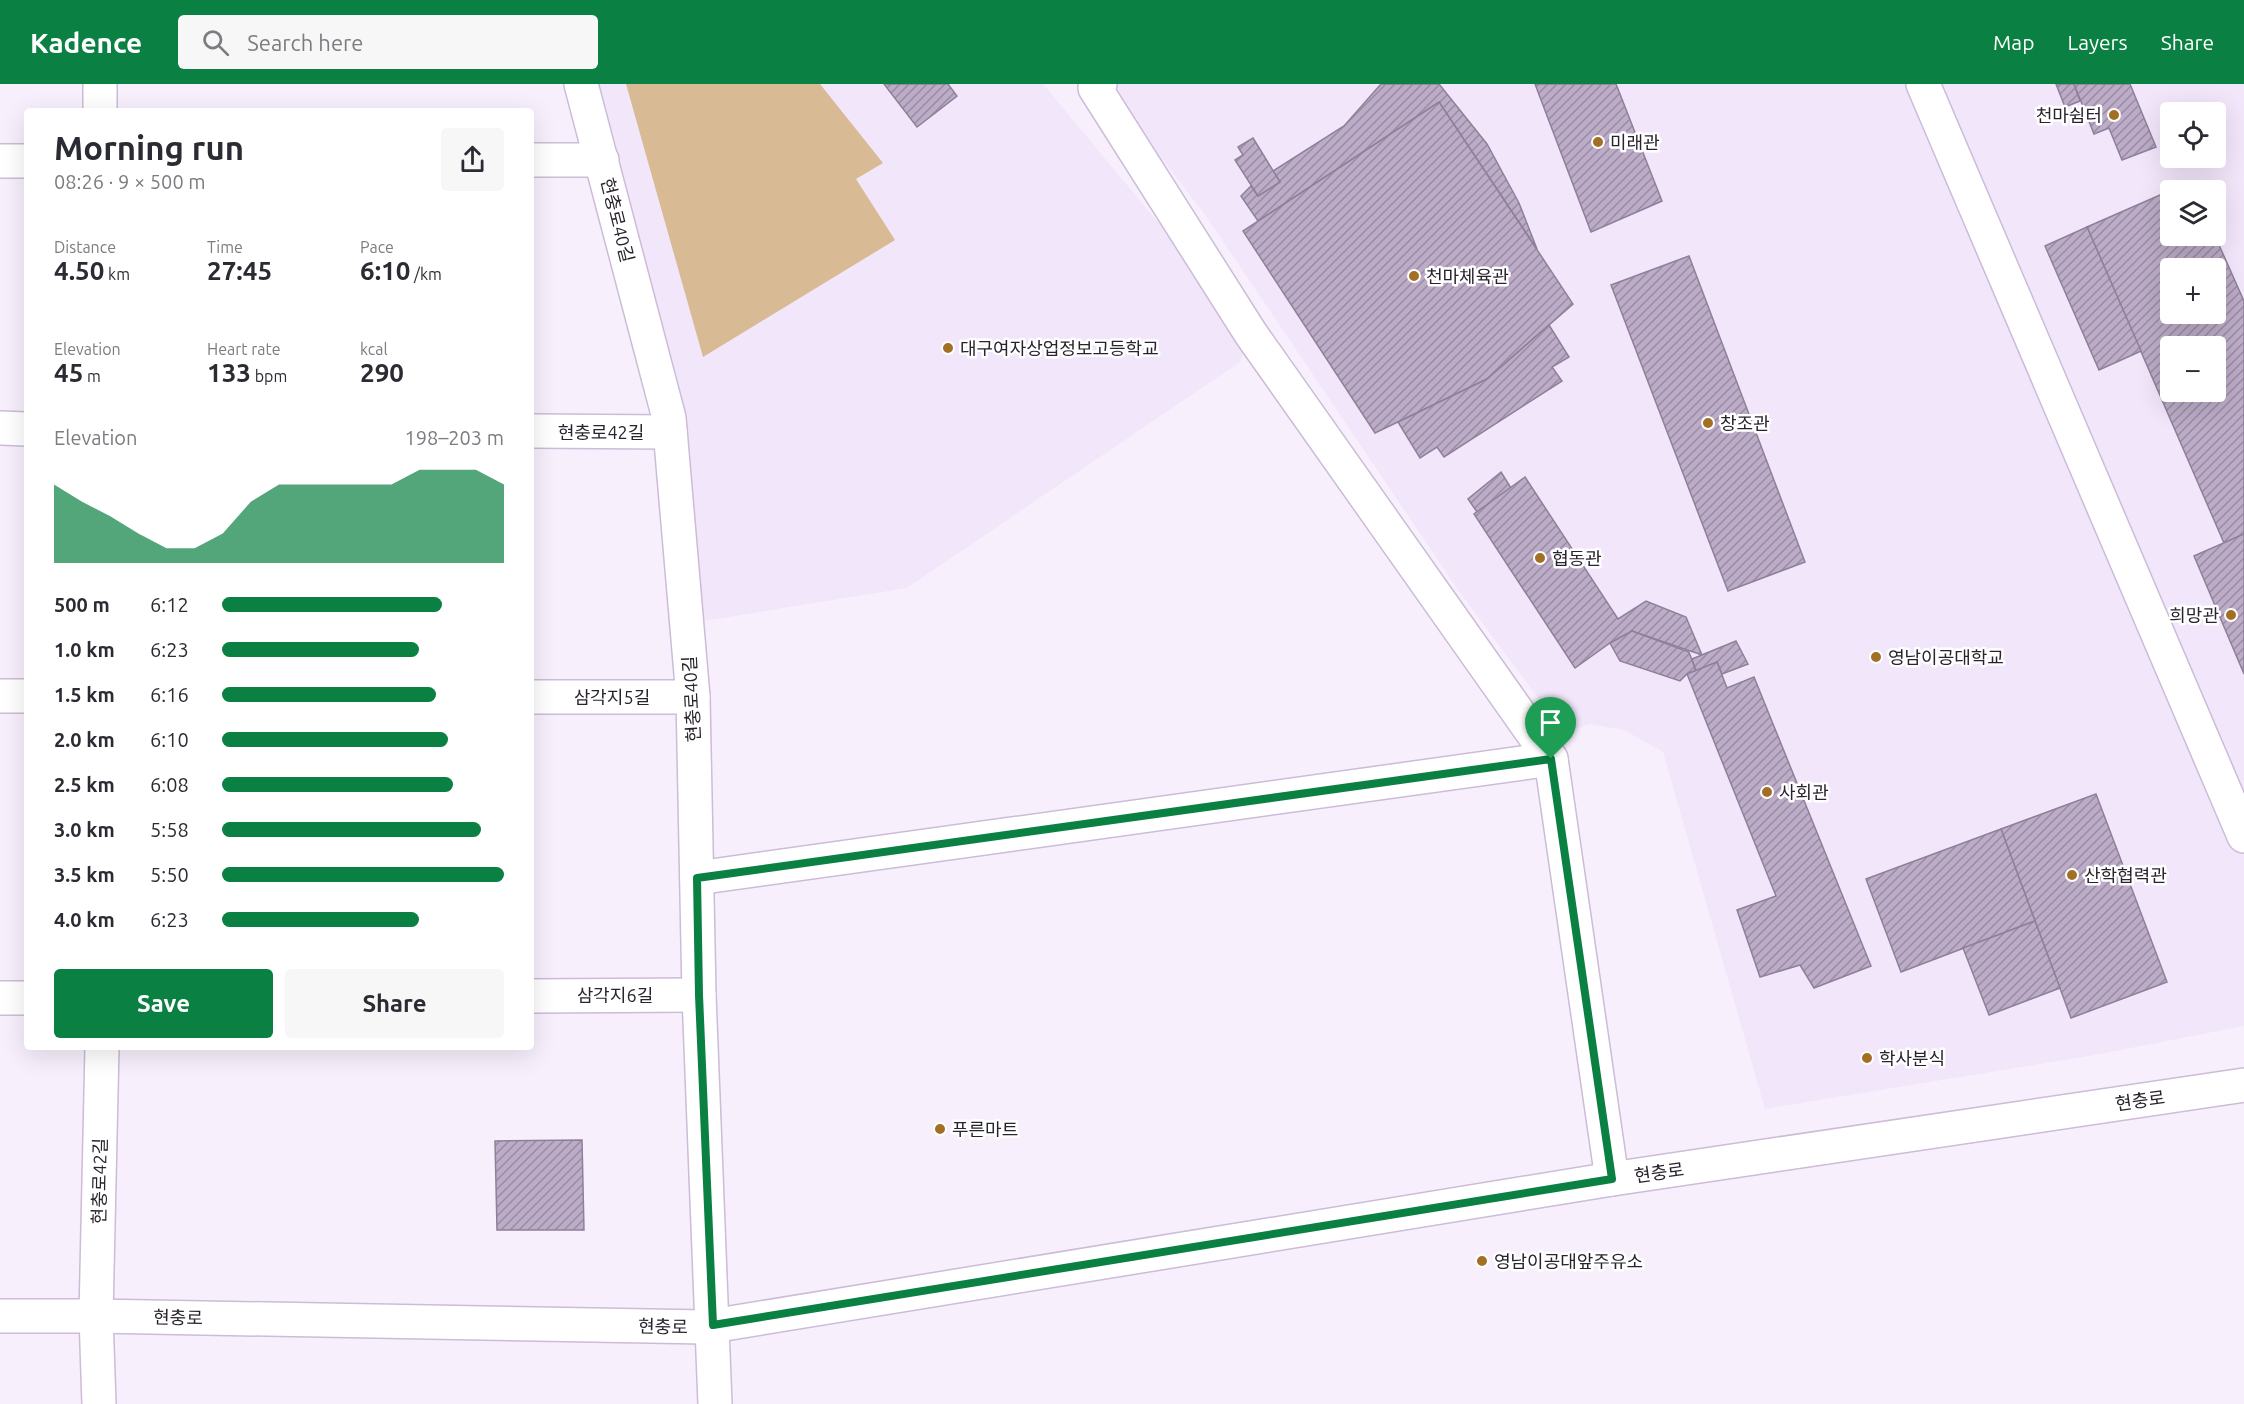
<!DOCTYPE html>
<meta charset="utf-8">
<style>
:root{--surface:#fff;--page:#f7f7f7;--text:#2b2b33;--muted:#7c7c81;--accent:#0b8043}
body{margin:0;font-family:Ubuntu,"Noto Sans KR",sans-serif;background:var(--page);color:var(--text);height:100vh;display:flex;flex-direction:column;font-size:22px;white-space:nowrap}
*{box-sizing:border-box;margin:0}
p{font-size:20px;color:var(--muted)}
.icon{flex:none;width:33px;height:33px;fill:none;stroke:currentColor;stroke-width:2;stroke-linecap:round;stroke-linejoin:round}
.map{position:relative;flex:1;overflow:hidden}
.details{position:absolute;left:24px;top:24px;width:510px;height:942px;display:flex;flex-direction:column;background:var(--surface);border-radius:6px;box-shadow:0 6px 24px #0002}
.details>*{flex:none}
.fabs{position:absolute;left:2160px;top:18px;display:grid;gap:12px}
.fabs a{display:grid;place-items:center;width:66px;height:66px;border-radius:6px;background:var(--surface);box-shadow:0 6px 24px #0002;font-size:30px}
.pin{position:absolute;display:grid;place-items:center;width:51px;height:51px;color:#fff;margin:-62px -26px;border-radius:50% 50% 50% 0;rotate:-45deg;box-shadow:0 0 6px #0007}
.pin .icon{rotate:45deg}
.round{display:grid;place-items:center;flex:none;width:63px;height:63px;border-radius:6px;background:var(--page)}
.headline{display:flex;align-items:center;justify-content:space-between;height:102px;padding:0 30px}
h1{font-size:33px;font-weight:700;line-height:45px}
.figures{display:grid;grid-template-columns:repeat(3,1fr);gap:9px;height:102px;padding:6px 30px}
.figures div{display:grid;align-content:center}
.figures b{font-size:26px;font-weight:700}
.figures small{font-size:16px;font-weight:400}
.figures p{font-size:16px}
.chart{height:168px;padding:12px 30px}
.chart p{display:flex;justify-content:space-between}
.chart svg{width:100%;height:108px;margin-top:6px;fill:var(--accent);opacity:.7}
.action{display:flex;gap:12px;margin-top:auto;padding:12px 30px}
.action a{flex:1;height:69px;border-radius:6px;background:var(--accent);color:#fff;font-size:24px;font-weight:700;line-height:69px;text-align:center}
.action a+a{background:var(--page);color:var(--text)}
ul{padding:0 30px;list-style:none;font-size:20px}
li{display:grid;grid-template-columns:96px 72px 1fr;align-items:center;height:45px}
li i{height:15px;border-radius:8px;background:var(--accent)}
header{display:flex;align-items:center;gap:36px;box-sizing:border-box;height:84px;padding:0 30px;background:var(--accent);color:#fff}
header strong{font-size:28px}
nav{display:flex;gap:33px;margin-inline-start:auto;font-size:21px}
.search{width:420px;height:54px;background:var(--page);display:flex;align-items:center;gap:15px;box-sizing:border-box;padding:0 21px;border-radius:6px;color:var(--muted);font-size:22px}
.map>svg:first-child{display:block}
.built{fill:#f2e6fb;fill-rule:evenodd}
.park{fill:#d8ba94}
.building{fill:url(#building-hatch);stroke:#8f8099;stroke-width:1.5;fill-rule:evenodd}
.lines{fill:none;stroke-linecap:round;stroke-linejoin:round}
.minor-casing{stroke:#ccbcd7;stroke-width:36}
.major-casing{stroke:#ccbcd7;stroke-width:36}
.minor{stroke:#fff;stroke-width:33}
.major{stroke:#fff;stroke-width:33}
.route-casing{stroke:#fff;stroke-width:12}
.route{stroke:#0b8043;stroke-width:8}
.poi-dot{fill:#a27025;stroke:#fff;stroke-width:2}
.labels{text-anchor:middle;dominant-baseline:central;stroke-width:5;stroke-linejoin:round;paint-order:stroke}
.poi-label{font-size:18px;fill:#29232d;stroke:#fff;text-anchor:start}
.street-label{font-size:18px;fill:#29232d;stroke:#fff}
</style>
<header>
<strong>Kadence</strong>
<div class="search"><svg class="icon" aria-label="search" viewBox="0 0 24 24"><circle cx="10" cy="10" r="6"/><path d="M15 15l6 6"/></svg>Search here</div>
<nav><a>Map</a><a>Layers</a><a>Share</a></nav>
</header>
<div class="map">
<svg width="2244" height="1320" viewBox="0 0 2244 1320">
<defs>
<pattern id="building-hatch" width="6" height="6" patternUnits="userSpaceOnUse" patternTransform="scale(1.5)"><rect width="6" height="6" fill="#bcacc7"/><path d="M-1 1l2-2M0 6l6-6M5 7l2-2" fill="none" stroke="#998ca2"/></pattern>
</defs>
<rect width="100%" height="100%" fill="#f7f0fc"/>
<!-- built -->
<g class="built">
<polygon points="581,0 1043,0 1251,250 1240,278 907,504 686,540 670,348"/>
<path d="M1104 0H2244V942L2095 971 1765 1025 1663 668 1624 646 1589 640 1564 649 1458 506 1206 132ZM2170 28H2216V74H2170ZM2170 106H2216V152H2170ZM2170 184H2216V230H2170ZM2170 262H2216V308H2170Z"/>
</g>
<!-- park -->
<polygon class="park" points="626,0 820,0 883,79 856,95 895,156 703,273"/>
<!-- building -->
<g class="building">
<polygon points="884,0 948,0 957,12 917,43"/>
<polygon points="1381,0 1439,0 1487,60 1519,119 1537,165 1439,18 1258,137 1241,112 1251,102 1258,112 1280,98 1273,87 1344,42"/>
<polygon points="1535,0 1616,0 1662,117 1591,148"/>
<polygon points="2056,0 2074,0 2080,17 2065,23"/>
<polygon points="2074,0 2130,0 2156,63 2122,76 2109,44 2094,50"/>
<polygon points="1439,18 1573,220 1487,295 1375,349 1243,147"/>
<polygon points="1253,54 1280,98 1258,112 1235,76 1243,71 1238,63"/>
<path d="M2192 97 2196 106H2170V152H2215L2244 217V450L2224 459 2087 143ZM2170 184H2216V230H2170ZM2170 262H2216V308H2170Z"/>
<polygon points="2087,143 2141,267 2099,286 2045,162"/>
<polygon points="1689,172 1805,478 1728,507 1611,201"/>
<polygon points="1549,241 1569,273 1552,283 1562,297 1444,373 1437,363 1420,374 1398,338 1487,295"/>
<polygon points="1501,388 1511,404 1477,428 1468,415"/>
<polygon points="1525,393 1618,535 1646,517 1686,533 1702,571 1632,547 1610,559 1575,584 1474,430"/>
<polygon points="2244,450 2244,590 2194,472"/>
<polygon points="1632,547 1689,568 1696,587 1687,590 1680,597 1620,577 1610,559"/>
<polygon points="1736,557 1748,580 1722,590 1717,578 1696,587 1692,575"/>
<polygon points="1717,578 1727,604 1754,593 1871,882 1814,904 1800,881 1760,893 1737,826 1776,812 1687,590"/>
<polygon points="2096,710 2167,898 2071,934 2001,745"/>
<polygon points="2001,745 2035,837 1901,888 1866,795"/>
<polygon points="2035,837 2060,904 1989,931 1963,864"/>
<polygon points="582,1056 584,1146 497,1146 495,1057"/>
</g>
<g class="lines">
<defs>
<g id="minor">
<polyline points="100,0 100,27"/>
<polyline points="581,0 669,334 693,613 699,911 715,1320"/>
<polyline points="1100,0 1095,4 1251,250 1551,675 1612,1095"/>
<polyline points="1923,0 2244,752"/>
<polyline points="531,76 602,76"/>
<polyline points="0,77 27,77"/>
<polyline points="0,344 27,345"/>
<polyline points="531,347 670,348"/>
<polyline points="0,612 27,612"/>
<polyline points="531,613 693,613"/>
<polyline points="697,794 1551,675"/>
<polyline points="531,912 699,911"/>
<polyline points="0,914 27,914"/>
<polyline points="99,1320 96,1232 102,963"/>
</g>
<polyline id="major" points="0,1232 96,1232 706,1243 1612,1095 2244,1001"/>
</defs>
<!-- minor casing -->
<use href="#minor" class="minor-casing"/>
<!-- major casing -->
<use href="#major" class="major-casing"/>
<!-- minor -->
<use href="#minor" class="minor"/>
<!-- major -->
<use href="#major" class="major"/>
</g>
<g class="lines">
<defs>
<polygon id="route" points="1551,675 1612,1095 713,1241 699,911 697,794"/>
</defs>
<!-- route casing -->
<use href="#route" class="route-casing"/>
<!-- route -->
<use href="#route" class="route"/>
</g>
<!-- markers -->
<g class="poi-dot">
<circle cx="2114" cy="31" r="6"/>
<circle cx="1598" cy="58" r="6"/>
<circle cx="1414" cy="192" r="6"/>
<circle cx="948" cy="264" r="6"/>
<circle cx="1708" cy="339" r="6"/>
<circle cx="1540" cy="474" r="6"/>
<circle cx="2231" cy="531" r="6"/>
<circle cx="1876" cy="573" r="6"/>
<circle cx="1767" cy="708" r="6"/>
<circle cx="2072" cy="791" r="6"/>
<circle cx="1867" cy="974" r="6"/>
<circle cx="940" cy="1045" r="6"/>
<circle cx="1482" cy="1177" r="6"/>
</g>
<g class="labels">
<!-- poi labels -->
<g class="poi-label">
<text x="2102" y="31" text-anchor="end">천마쉼터</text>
<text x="1610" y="58">미래관</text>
<text x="1426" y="192">천마체육관</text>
<text x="960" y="264">대구여자상업정보고등학교</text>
<text x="1720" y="339">창조관</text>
<text x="1552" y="474">협동관</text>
<text x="2219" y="531" text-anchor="end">희망관</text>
<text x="1888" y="573">영남이공대학교</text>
<text x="1779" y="708">사회관</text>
<text x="2084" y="791">산학협력관</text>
<text x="1879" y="974">학사분식</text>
<text x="952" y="1045">푸른마트</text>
<text x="1494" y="1177">영남이공대앞주유소</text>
</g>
<!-- street labels -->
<g class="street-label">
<text transform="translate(618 136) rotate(76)">현충로40길</text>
<text x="601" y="348">현충로42길</text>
<text x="612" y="613">삼각지5길</text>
<text transform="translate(691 615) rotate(-93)">현충로40길</text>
<text x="615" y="911">삼각지6길</text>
<text transform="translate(2140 1016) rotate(-8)">현충로</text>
<text transform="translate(1659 1088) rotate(-8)">현충로</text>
<text transform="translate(99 1097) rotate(-89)">현충로42길</text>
<text transform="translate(178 1233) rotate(1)">현충로</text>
<text transform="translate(663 1242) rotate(1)">현충로</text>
</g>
</g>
</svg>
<div class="fabs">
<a><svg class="icon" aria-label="locate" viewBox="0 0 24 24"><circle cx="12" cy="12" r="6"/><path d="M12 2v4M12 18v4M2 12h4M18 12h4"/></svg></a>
<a><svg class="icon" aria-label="layers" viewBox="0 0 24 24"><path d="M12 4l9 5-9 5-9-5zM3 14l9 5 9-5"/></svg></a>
<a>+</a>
<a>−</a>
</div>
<div class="pin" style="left:1551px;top:675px;background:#1e9e55"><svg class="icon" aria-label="arrive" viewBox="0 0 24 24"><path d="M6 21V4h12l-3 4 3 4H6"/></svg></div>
<section class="details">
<div class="headline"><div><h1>Morning run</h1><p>08:26 · 9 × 500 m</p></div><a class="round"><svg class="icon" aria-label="share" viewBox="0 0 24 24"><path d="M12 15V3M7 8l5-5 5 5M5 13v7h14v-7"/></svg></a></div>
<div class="figures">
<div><p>Distance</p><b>4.50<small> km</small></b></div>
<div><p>Time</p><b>27:45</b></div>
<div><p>Pace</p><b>6:10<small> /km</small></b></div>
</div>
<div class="figures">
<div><p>Elevation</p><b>45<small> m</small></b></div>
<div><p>Heart rate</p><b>133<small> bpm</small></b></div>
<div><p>kcal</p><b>290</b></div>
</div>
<div class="chart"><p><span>Elevation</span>198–203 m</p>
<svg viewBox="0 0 160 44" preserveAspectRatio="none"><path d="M0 44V12L10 19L20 25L30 32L40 38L50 38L60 32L70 19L80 12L90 12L100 12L110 12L120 12L130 6L140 6L150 6L160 12V44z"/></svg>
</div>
<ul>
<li><b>500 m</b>6:12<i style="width:78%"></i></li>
<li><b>1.0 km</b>6:23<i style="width:70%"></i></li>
<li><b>1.5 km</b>6:16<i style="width:76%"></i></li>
<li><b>2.0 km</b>6:10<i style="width:80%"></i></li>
<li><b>2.5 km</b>6:08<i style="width:82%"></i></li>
<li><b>3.0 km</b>5:58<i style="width:92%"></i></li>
<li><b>3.5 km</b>5:50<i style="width:100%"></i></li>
<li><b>4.0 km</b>6:23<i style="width:70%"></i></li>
</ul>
<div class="action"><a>Save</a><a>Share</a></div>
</section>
</div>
